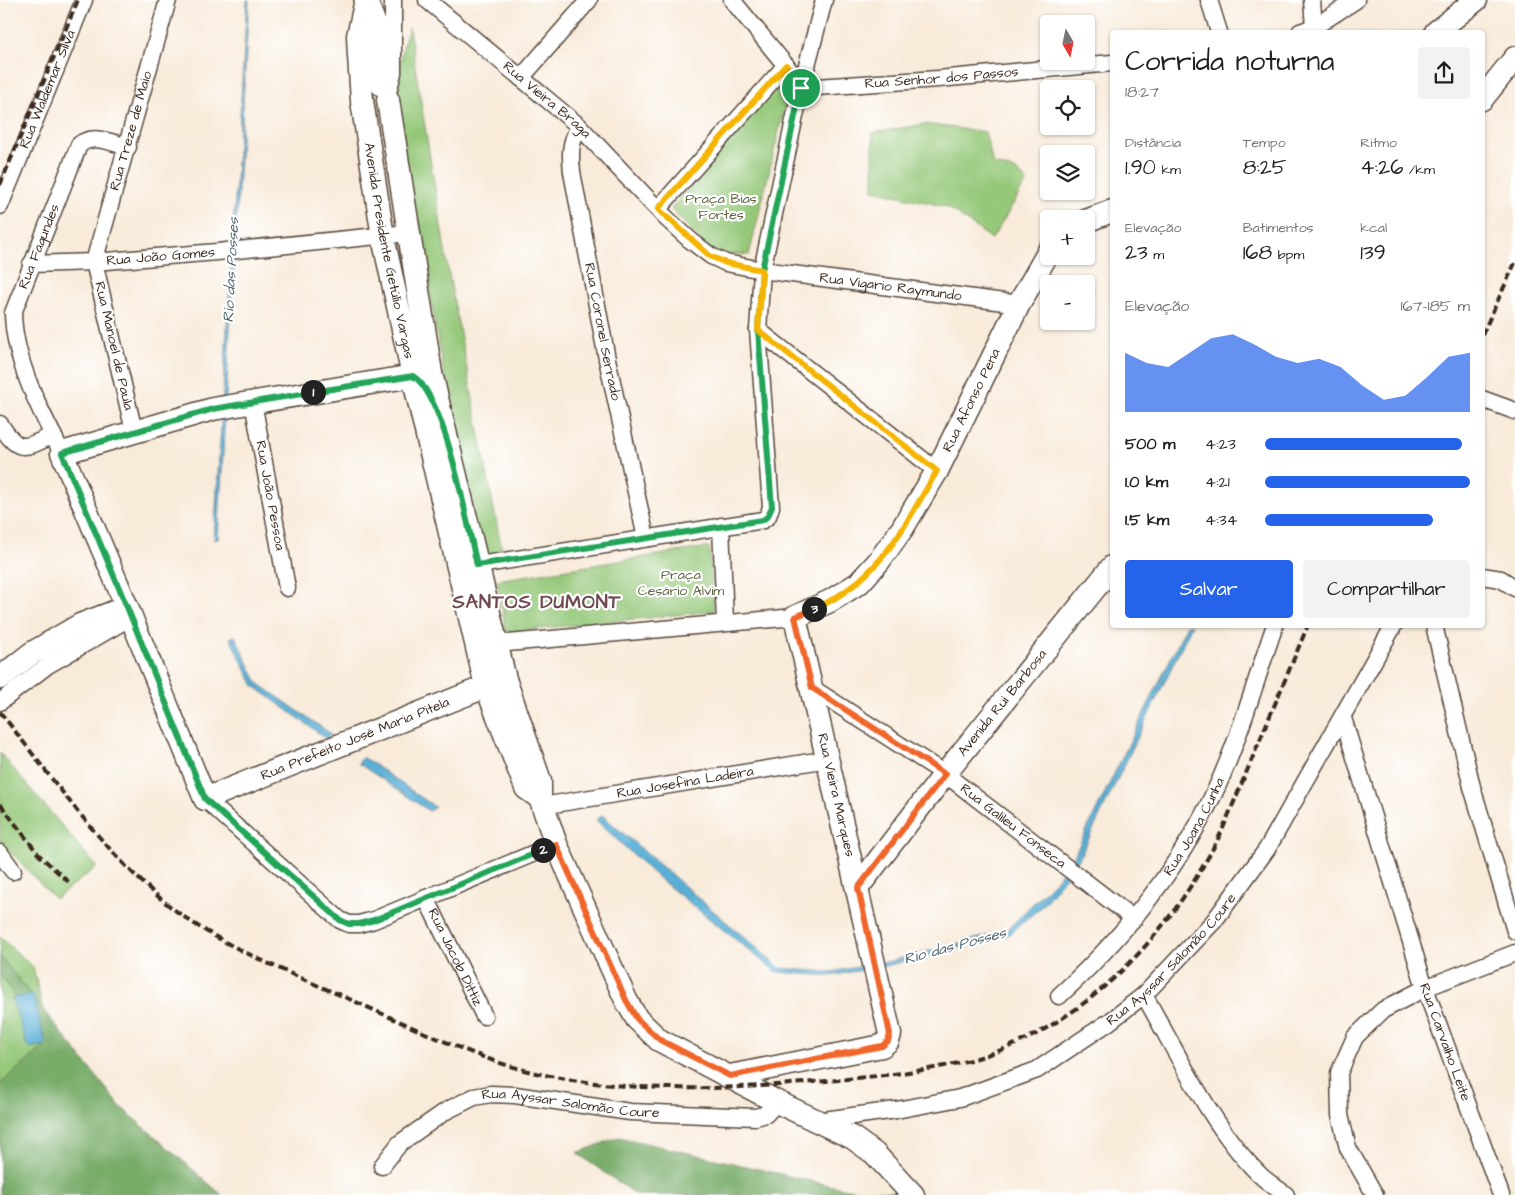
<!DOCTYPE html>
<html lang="pt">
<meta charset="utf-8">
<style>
:root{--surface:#fff;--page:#f2f2f2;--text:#202124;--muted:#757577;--accent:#2563eb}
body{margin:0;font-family:"Architects Daughter",sans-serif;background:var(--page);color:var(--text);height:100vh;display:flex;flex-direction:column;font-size:19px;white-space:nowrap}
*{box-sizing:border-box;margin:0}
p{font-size:16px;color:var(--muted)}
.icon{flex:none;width:28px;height:28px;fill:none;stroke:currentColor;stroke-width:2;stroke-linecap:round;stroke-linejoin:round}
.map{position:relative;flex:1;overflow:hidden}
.drawer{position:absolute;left:1110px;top:30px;width:375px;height:598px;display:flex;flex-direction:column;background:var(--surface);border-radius:5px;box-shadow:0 1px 4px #0004}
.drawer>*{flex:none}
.needle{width:32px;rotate:171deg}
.controls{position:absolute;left:1040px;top:15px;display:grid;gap:10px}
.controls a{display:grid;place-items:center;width:55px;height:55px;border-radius:5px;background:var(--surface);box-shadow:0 1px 4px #0004;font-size:25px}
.pin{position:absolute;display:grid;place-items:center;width:42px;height:42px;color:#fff;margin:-21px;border:2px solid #fff;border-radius:50%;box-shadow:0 1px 5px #0007}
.km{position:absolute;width:25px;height:25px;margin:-12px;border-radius:50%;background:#222;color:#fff;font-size:14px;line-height:25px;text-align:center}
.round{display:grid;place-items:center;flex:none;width:52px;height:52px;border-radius:5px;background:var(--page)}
.head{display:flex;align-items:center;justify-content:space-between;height:85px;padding:0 15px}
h1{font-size:28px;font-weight:600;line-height:38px}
.figures{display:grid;grid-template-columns:repeat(3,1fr);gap:8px;height:85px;padding:5px 15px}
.figures div{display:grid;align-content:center}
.figures b{font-size:21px;font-weight:600}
.figures small{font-size:14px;font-weight:400}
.figures p{font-size:14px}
.chart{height:140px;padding:10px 15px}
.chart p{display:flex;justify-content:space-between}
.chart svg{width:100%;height:90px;margin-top:5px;fill:var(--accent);opacity:.7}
.cta{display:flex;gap:10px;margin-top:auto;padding:10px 15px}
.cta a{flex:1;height:58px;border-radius:5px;background:var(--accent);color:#fff;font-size:20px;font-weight:600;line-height:58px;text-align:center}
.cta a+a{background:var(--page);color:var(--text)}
ul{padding:0 15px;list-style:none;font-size:16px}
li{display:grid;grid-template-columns:80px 60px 1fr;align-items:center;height:38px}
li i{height:12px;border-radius:6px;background:var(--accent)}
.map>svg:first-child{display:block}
.green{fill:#95c879;stroke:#68794c}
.forest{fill:#78ac69;stroke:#5a6b44}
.water{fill:#5aafd6;stroke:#4a6c7a}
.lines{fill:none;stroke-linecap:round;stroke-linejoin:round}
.street-casing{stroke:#57473a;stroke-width:19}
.secondary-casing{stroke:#57473a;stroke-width:25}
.street{stroke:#fff;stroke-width:16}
.secondary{stroke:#fff;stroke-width:22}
.rail{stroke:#3b2a1e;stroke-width:4;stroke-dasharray:8 4;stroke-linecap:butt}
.split-1-casing{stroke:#fff;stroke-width:10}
.split-2-casing{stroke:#fff;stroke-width:10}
.split-3-casing{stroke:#fff;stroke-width:10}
.split-4-casing{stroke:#fff;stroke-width:10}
.split-1{stroke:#22a559;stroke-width:6}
.split-2{stroke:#22a559;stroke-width:6}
.split-3{stroke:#f0652b;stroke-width:6}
.split-4{stroke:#f5b400;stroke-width:6}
.labels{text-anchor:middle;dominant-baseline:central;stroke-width:4.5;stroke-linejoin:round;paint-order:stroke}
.street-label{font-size:14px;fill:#3b2a1e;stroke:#fff}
.park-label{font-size:14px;fill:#5a613e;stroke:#fff}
.water-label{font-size:15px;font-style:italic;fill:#475f68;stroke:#fff}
.district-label{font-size:19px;font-weight:bold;letter-spacing:1px;fill:#704c52;stroke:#fff}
</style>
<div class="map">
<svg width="1515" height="1195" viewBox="0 0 1515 1195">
<rect width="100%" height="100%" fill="#fff"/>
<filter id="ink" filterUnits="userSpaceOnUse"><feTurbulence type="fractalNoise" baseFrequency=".02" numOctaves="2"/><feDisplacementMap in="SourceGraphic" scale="10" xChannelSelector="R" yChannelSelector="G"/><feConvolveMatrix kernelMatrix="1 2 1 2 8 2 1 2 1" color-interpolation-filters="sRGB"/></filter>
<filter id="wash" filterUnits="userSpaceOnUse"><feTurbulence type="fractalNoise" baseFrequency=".0096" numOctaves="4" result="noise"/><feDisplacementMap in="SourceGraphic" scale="20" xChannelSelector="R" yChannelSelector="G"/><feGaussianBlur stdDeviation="1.12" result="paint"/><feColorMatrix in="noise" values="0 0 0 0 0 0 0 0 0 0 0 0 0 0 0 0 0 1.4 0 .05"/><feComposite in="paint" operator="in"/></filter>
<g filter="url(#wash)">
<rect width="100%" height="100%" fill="#f8ebda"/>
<!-- green -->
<g class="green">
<path d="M409 28 449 275 503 556 480 559C458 452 438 345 420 237 410 175 385 87 409 28Z"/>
<polygon points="779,78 790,85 749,255 721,253 708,249 671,209"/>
<polygon points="925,124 985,132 993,164 1015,170 1027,181 992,239 947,207 873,190 873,133"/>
<polygon points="709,547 714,611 506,632 497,580"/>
<polygon points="0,753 97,867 55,899 0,841"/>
<polygon points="0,937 33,967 51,1045 0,1085"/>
</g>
<!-- forest -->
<g class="forest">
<polygon points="0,956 121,1107 222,1195 0,1195 0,1084 46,1045 0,974"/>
<polygon points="619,1137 846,1189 895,1192 892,1195 636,1195 577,1153"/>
</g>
<!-- water -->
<g class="water">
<polygon points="247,0 249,0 218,539 214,540"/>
<polygon points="1187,625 1192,625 1078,861 1042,906 1008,935 890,965 830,976 776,972 656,876 596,820 602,815 780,968 830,972 891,961 1006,931 1055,881 1073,858"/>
<polygon points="235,636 258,683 331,734 327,739 254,686 230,638"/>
<polygon points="363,757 435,807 429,811 358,763"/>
<polygon points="33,994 46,1045 28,1048 12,998"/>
</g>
</g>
<g filter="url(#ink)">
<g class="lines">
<defs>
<g id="street">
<path id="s1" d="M427 0 579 126 665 217 690 240 711 256 726 263 762 270 1019 304"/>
<polyline points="732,0 792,73"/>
<polyline points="1209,0 1219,32"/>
<polyline points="1312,0 1314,27"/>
<polyline points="1300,32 1314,27 1356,0"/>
<polyline points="521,78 589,0"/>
<path id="s2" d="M801 88 938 79 1112 63"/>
<polyline points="388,92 393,73 393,0"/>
<path id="s3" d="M579 126C570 143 570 153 572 172L607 359 646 538"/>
<path id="s4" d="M0 206 84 0"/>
<polyline points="658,209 786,65"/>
<path id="s5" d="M31 264 94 262 217 252 408 233"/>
<polyline points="758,330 937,471"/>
<polyline points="1482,399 1515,411"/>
<path id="s6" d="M253 402 287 588"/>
<path d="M0 424C19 454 24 449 53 435"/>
<path id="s7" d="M134 431 94 262 168 0"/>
<path id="s8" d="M62 453C40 410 14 361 13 313L79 145C93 133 112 143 128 147"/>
<polyline points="721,526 725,622"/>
<polyline points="467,567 763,520 768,516 771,507 758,330 762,270 801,88 824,0"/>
<polyline points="1482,576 1501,579 1515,588"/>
<polyline points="1434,625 1472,787 1515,931"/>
<polyline points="496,644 795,617"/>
<path id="s9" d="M812 688 945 774 1134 919"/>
<polyline points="0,702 48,665 131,617"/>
<path id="s10" d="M1343 718 1425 988 1501 1195"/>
<polyline points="205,799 340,920 349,924 359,924 374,920 556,844"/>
<path id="s11" d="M542 806 828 759"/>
<polyline points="0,853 13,871"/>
<path id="s12" d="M426 898 484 1016"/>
<path d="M1144 995C1177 1052 1212 1128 1259 1174 1267 1182 1277 1188 1286 1195"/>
<path id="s13" d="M1059 996C1130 931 1192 853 1228 761 1246 717 1259 670 1275 625"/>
<path id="s14" d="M817 1121 896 1110 960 1098 1037 1070 1109 1022 1144 995 1214 921 1267 849 1394 625"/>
<path id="s15" d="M382 1166 400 1143 446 1111 474 1097 491 1094 515 1095 630 1112 756 1117 766 1114 777 1102"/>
<polyline points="1375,1195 1348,1148 1340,1115 1339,1073 1355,1037 1383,1010 1425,988 1515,953"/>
</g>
<g id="secondary">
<path id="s16" d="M366 0 358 36 359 56 362 101 383 237 413 376 486 686 526 788 540 798"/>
<polyline points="366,0 379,35 382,85"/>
<polyline points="1436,32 1476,0"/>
<polyline points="1482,99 1515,58"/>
<polyline points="388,100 431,373 505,679 540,781 540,798 556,844 626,1000 637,1019 659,1040 777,1102 853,1138 875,1154 913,1195"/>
<polyline points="1086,221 1112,211"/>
<path id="s17" d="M413 376 213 409 62 453 127 607 205 799 505 679"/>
<polyline points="0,678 32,653 80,625 127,607"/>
<path id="s18" d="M858 887 945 774 1112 567"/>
<path id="s19" d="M730 1076 882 1046 888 1041 890 1034 795 617 830 601 859 583 879 561 902 529 937 471 1019 304 1049 251"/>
</g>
</defs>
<!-- street casing -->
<use href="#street" class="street-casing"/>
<!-- secondary casing -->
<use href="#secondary" class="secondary-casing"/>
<!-- street -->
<use href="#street" class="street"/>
<!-- secondary -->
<use href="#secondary" class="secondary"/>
<!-- rail -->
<g class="rail">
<polyline points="0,185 78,0"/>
<polyline points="1482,335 1515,263"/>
<path d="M0 712C55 781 116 871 190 921 235 951 296 976 347 998 395 1019 444 1043 494 1061 601 1098 736 1090 847 1079 907 1073 969 1067 1024 1040 1112 997 1178 919 1221 833L1308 625"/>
<polyline points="0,804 39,855 71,884"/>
</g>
</g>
</g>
<g class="lines" filter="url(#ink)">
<defs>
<path id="split-1" d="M313 392 413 376C446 396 467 525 477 565L763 520 768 516 772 507 758 330 762 270 801 88"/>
<polyline id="split-2" points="313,392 213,409 62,453 127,607 205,799 340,920 349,924 359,924 374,920 543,850"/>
<polyline id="split-3" points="543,850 556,844 626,1000 637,1019 660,1040 730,1076 882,1046 888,1041 890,1034 858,888 945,774 812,688 795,617 814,609"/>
<path id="split-4" d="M801 88 786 65 658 209 710 256 726 263 762 270 758 330 937 471C902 530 879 580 814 609"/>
</defs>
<!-- split-1 casing -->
<use href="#split-1" class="split-1-casing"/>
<!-- split-2 casing -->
<use href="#split-2" class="split-2-casing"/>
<!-- split-3 casing -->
<use href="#split-3" class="split-3-casing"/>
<!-- split-4 casing -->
<use href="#split-4" class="split-4-casing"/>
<!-- split-1 -->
<use href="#split-1" class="split-1"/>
<!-- split-2 -->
<use href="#split-2" class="split-2"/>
<!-- split-3 -->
<use href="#split-3" class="split-3"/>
<!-- split-4 -->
<use href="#split-4" class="split-4"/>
</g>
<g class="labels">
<!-- street labels -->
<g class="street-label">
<text stroke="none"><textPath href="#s2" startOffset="141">Rua Senhor dos Passos</textPath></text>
<text stroke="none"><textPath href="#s4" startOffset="126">Rua Waldemar Silva</textPath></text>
<text stroke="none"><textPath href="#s1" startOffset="156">Rua Vieira Braga</textPath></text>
<text stroke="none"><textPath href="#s7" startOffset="310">Rua Treze de Maio</textPath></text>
<text stroke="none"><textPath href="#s8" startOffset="221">Rua Fagundes</textPath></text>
<text stroke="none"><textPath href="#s16" startOffset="254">Avenida Presidente Getúlio Vargas</textPath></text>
<text stroke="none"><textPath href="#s5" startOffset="130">Rua João Gomes</textPath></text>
<text stroke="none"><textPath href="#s1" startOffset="566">Rua Vigario Raymundo</textPath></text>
<text stroke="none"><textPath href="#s3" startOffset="210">Rua Coronel Serrado</textPath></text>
<text transform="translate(114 346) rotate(77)">Rua Manoel de Paula</text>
<text stroke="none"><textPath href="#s19" startOffset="886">Rua Afonso Pena</textPath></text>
<text stroke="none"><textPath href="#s6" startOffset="95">Rua João Pessoa</textPath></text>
<text stroke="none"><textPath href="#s18" startOffset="234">Avenida Rui Barbosa</textPath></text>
<text stroke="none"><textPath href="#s17" startOffset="896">Rua Prefeito José Maria Pitela</textPath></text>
<text stroke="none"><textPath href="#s11" startOffset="145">Rua Josefina Ladeira</textPath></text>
<text transform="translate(836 795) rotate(77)">Rua Vieira Marques</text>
<text stroke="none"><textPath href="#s9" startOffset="244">Rua Galileu Fonseca</textPath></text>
<text stroke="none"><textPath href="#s13" startOffset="218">Rua Joana Cunha</textPath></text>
<text stroke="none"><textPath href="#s12" startOffset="66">Rua Jacob Dittiz</textPath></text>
<text stroke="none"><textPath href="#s14" startOffset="402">Rua Ayssar Salomão Coure</textPath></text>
<text stroke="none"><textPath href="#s10" startOffset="340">Rua Carvalho Leite</textPath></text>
<text stroke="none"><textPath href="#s15" startOffset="214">Rua Ayssar Salomão Coure</textPath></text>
</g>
<!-- park labels -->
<g class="park-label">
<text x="721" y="199">Praça Bias<tspan x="721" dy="16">Fortes</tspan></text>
<text x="681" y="575">Praça<tspan x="681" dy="16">Cesário Alvim</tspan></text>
</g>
<!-- water labels -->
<g class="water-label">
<text transform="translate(231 270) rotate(-87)">Rio das Posses</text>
<text transform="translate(955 946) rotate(-15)">Rio das Posses</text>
</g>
<!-- district labels -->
<g class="district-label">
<text x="537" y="602">SANTOS DUMONT</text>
</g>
</g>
</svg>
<div class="controls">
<a><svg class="needle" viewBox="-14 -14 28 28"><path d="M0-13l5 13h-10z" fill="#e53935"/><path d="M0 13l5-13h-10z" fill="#757577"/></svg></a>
<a><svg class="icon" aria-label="locate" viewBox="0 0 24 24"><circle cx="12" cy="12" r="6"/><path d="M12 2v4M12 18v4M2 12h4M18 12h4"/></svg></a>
<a><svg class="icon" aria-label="layers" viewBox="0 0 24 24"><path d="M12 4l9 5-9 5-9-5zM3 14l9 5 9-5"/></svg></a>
<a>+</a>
<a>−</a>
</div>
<div class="pin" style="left:801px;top:88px;background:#1e9e55"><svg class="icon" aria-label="arrive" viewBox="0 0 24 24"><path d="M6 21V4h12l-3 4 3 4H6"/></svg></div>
<b class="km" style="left:313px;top:392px">1</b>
<b class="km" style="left:543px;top:850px">2</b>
<b class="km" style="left:814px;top:609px">3</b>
<section class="drawer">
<div class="head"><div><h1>Corrida noturna</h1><p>18:27</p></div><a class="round"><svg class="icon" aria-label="share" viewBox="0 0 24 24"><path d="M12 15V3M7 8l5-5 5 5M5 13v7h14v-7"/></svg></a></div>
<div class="figures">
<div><p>Distância</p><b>1.90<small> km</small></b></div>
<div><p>Tempo</p><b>8:25</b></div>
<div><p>Ritmo</p><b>4:26<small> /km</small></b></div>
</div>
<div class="figures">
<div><p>Elevação</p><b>23<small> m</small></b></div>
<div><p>Batimentos</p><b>168<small> bpm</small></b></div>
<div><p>kcal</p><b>139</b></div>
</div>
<div class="chart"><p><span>Elevação</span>167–185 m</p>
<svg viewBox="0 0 160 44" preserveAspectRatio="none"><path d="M0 44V15L10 20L20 22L30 15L40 8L50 6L60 11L70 17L80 20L90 18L100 22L110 31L120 38L130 36L140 27L150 17L160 15V44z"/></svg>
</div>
<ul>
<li><b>500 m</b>4:23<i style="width:96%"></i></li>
<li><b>1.0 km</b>4:21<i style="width:100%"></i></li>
<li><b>1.5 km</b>4:34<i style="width:82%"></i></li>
</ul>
<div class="cta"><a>Salvar</a><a>Compartilhar</a></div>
</section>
</div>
